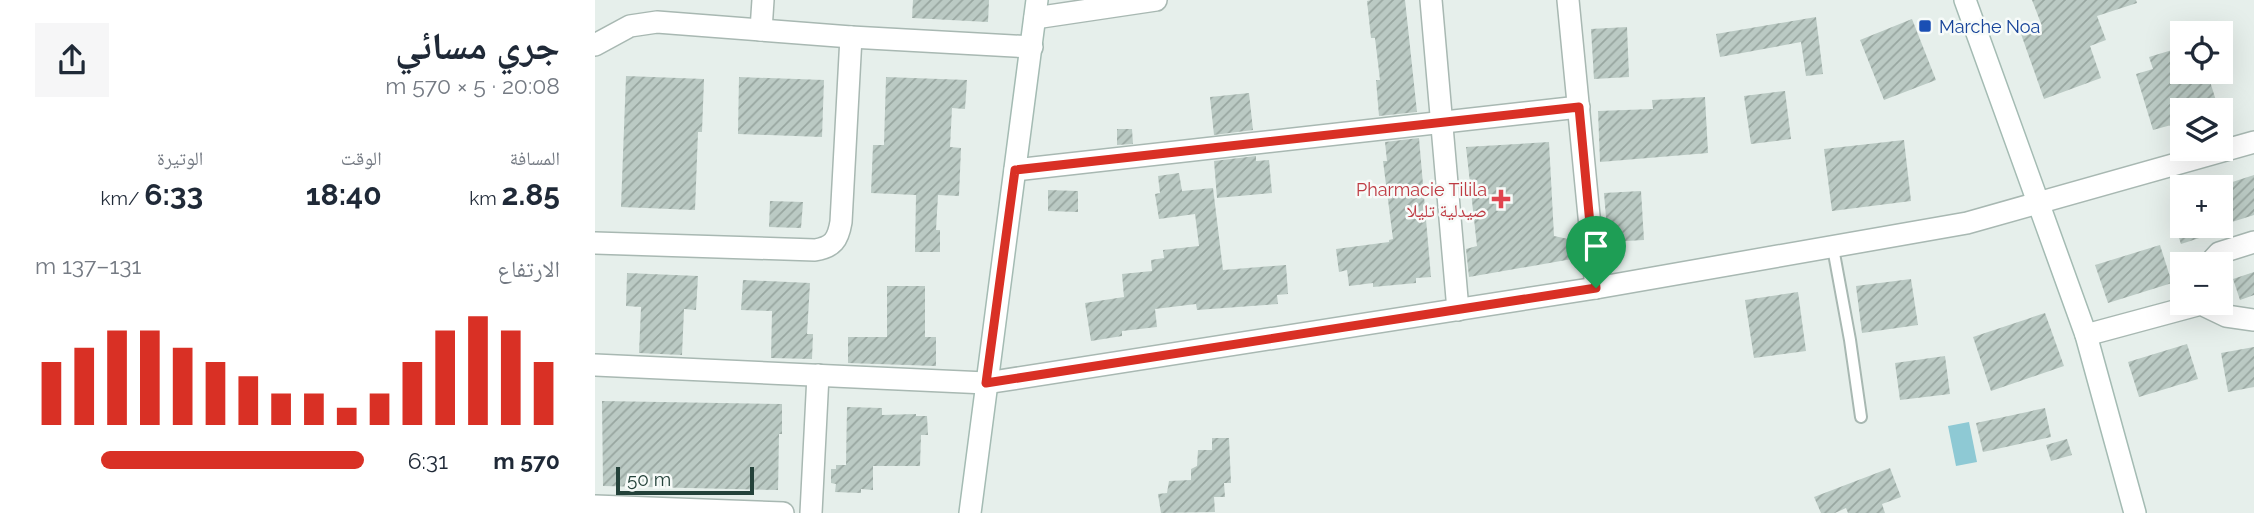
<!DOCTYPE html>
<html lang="ar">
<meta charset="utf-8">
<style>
:root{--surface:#fff;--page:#f6f6f7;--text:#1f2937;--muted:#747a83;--accent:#d93025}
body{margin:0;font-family:Raleway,"Noto Naskh Arabic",sans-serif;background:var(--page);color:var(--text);direction:rtl;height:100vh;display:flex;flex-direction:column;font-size:26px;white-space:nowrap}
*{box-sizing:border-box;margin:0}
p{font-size:23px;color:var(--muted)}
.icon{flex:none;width:38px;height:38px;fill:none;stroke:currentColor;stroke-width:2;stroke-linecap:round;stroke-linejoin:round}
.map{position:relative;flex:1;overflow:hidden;direction:ltr}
.sheet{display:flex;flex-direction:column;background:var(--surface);width:595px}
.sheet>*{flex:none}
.tools{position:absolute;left:1575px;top:21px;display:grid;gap:14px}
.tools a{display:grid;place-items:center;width:63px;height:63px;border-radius:0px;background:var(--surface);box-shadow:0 7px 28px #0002;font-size:35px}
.scale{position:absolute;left:21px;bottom:18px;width:138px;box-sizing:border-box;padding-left:7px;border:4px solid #24423a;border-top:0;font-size:19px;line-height:24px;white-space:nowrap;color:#24423a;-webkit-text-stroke:5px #f7fbf9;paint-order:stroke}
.pin{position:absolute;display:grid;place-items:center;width:60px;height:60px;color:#fff;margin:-72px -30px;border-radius:50% 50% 50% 0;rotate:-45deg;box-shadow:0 0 7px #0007}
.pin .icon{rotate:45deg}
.round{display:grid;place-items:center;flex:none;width:74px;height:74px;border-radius:0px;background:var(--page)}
.headline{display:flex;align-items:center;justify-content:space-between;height:119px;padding:0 35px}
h1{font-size:38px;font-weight:700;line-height:52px}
.figures{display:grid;grid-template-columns:repeat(3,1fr);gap:10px;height:119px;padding:7px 35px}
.figures div{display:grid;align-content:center}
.figures b{font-size:30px;font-weight:700}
.figures small{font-size:19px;font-weight:400}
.figures p{font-size:19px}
.chart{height:196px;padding:14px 35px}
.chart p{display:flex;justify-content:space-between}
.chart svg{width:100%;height:126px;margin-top:7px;stroke:var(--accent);stroke-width:6}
ul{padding:0 35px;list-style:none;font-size:23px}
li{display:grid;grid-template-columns:112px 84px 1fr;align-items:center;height:52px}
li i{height:18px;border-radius:9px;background:var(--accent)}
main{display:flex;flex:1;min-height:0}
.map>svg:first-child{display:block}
.water{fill:#8ec9d4}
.building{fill:url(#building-hatch)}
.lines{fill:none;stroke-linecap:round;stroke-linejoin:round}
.lane-casing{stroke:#a8b8b2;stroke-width:14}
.street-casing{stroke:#a8b8b2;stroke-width:24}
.secondary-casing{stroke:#a4bbb3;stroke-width:24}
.lane{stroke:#fff;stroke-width:10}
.street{stroke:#fff;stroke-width:21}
.secondary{stroke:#fff;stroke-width:21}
.route-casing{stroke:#fff;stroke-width:14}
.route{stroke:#d93025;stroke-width:9}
.transit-dot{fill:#1a4fb4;stroke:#f7fbf9;stroke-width:2.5}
.health-dot{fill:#e0444e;stroke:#f7fbf9;stroke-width:2.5}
.labels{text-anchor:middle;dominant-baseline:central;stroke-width:5;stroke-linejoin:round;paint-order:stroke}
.transit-label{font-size:18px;fill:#164399;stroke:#f7fbf9;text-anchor:start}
.health-label{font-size:18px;fill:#be3a42;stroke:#f7fbf9;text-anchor:end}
</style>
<main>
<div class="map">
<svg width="1659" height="513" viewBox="0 0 1659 513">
<defs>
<pattern id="building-hatch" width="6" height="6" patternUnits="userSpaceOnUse" patternTransform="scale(1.75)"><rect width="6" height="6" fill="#bbcac4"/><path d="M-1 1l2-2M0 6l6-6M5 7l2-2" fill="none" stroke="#98a6a0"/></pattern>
</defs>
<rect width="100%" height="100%" fill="#e6efeb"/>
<!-- water -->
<polygon class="water" points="1374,422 1382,462 1361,466 1353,426"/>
<!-- building -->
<g class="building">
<polygon points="318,0 394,0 393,22 317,18"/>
<polygon points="776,0 810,0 822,112 784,116 781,80 785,80 780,38 776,38 772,1"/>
<polygon points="1437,0 1541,0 1542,3 1502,16 1511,40 1495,46 1506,78 1449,99 1426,34 1447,26"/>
<polygon points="1221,17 1228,74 1211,76 1206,42 1125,57 1121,34"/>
<polygon points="1317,19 1341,80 1289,100 1265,40"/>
<polygon points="1032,27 1034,77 999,79 996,29"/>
<polygon points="1587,47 1587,72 1612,72 1624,110 1587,110 1587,122 1558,130 1541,74 1558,69 1554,57"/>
<polygon points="31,76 109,79 107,132 103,132 100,210 26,207"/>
<polygon points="144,77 229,80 227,137 143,134"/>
<polygon points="291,77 372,80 370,109 357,108 355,147 366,148 364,196 343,195 341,230 345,230 345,252 320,252 321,195 276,193 278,145 289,145"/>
<polygon points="1190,91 1196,139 1156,144 1149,96"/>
<polygon points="654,93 658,130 619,135 615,97"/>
<polygon points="1110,97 1113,153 1005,162 1003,111 1058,109 1057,100"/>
<polygon points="522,129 537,129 538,144 522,145"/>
<polygon points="824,138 836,277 821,278 821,283 778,287 778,283 754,286 752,270 744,272 741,249 794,242 794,240 798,239 788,161 792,161 790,142"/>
<polygon points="1309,140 1316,201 1237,211 1229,149"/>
<polygon points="954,142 959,236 978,240 977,259 874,277 871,249 882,246 871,147"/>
<polygon points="661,156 661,161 674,160 677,193 622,198 619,161"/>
<polygon points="584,173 587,191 618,188 628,270 691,265 693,294 682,295 683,304 602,310 601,304 560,309 562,327 527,331 527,336 496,341 490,303 529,297 527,274 557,271 556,260 569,258 568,250 604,246 600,214 564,219 560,194 565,193 563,176"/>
<polygon points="1659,175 1659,215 1637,222 1625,186"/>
<polygon points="453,190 483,191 483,212 453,211"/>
<polygon points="1046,191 1049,240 1013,242 1009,193"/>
<polygon points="175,201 208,202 206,228 174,227"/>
<polygon points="1580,226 1632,226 1632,229 1586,244"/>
<polygon points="1565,245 1577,283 1513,303 1500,265"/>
<polygon points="1659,272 1659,295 1645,300 1638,279"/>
<polygon points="32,273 103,276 101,310 89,309 87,355 44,353 46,307 31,306"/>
<polygon points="1316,279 1323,325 1267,333 1261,286"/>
<polygon points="148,280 215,283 212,334 218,334 217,359 176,358 177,311 146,310"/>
<polygon points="292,286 330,286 330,337 341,337 341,366 253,363 253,337 292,337"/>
<polygon points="1203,292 1211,351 1159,358 1150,300"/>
<polygon points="1450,313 1469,366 1396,391 1378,337"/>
<polygon points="1592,344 1603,379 1544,397 1533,362"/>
<polygon points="1659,347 1659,387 1633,392 1626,353"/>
<polygon points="1350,356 1355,394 1305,400 1300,363"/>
<polygon points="7,401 187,404 187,434 184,434 183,490 8,486"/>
<polygon points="252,407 287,408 287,415 321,414 321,416 332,416 333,435 326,435 325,466 278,466 278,490 266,489 266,493 240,492 241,484 236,483 236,469 241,469 241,465 251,465"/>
<polygon points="1450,408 1456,437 1388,452 1381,423"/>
<polygon points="617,438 634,438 636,483 629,483 630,497 619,497 620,512 566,513 563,494 572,493 574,481 596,480 596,469 602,466 603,450 617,450"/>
<polygon points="1472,439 1477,455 1456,461 1451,445"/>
<polygon points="1295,468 1306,497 1287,504 1290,513 1253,513 1251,508 1240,513 1226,513 1219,497"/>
</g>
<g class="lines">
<defs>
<polyline id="lane" points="1238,248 1255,340 1266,417"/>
<g id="street">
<polyline points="836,0 863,310"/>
<polyline points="973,0 1001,288"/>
<polyline points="440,18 561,0"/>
<polyline points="166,30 168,0"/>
<polyline points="0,45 35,26 62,22 256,37 437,47"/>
<polyline points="420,170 984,107"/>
<path d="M0 243 220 250C238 247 243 240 246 222L256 37"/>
<polyline points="1614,264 1624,253 1659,242"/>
<polyline points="1491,335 1606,304 1631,316 1659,320"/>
<polyline points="0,365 391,383 1001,288 1372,223 1659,142"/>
<polyline points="0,506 188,513"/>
<polyline points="216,513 223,375"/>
</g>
<g id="secondary">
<polyline points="1370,0 1491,335 1540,513"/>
<polyline points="375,513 442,0"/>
</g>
</defs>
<!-- lane casing -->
<use href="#lane" class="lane-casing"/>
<!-- street casing -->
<use href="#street" class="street-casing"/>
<!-- secondary casing -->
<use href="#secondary" class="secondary-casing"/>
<!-- lane -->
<use href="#lane" class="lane"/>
<!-- street -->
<use href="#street" class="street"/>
<!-- secondary -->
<use href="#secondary" class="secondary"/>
</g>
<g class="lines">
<defs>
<polygon id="route" points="984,107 1001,288 391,383 420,170"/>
</defs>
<!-- route casing -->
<use href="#route" class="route-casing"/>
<!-- route -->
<use href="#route" class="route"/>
</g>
<!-- markers -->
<rect class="transit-dot" x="1323" y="19" width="14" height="14" rx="3.5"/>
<path class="health-dot" d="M902.5 188.5h7v7h7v7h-7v7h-7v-7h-7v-7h7z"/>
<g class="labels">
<!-- transit labels -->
<g class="transit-label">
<text x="1344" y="26">Marche Noa</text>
</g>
<!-- health labels -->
<g class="health-label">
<text x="892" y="189">Pharmacie Tilila<tspan x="892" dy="21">صيدلية تليلا</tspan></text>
</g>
</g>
</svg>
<div class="tools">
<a><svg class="icon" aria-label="locate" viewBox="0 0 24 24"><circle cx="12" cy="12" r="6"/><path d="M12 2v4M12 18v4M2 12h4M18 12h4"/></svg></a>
<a><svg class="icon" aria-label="layers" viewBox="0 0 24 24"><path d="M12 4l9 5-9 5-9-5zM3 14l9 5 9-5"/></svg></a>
<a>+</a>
<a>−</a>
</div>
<div class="scale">50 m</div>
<div class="pin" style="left:1001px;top:288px;background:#1e9e55"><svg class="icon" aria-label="arrive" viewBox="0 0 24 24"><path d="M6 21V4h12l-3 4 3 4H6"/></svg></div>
</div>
<section class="sheet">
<div class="headline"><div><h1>جري مسائي</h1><p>20:08 · 5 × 570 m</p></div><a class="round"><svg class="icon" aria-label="share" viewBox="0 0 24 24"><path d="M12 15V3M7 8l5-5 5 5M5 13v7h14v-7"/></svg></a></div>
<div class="figures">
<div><p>المسافة</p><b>2.85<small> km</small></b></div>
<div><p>الوقت</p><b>18:40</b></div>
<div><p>الوتيرة</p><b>6:33<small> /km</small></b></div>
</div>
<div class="chart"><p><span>الارتفاع</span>131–137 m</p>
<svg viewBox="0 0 160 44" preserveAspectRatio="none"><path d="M5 44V22M15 44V17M25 44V11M35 44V11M45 44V17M55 44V22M65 44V27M75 44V33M85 44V33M95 44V38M105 44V33M115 44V22M125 44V11M135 44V6M145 44V11M155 44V22"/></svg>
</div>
<ul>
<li><b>570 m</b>6:31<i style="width:80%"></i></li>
</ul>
</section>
</main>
